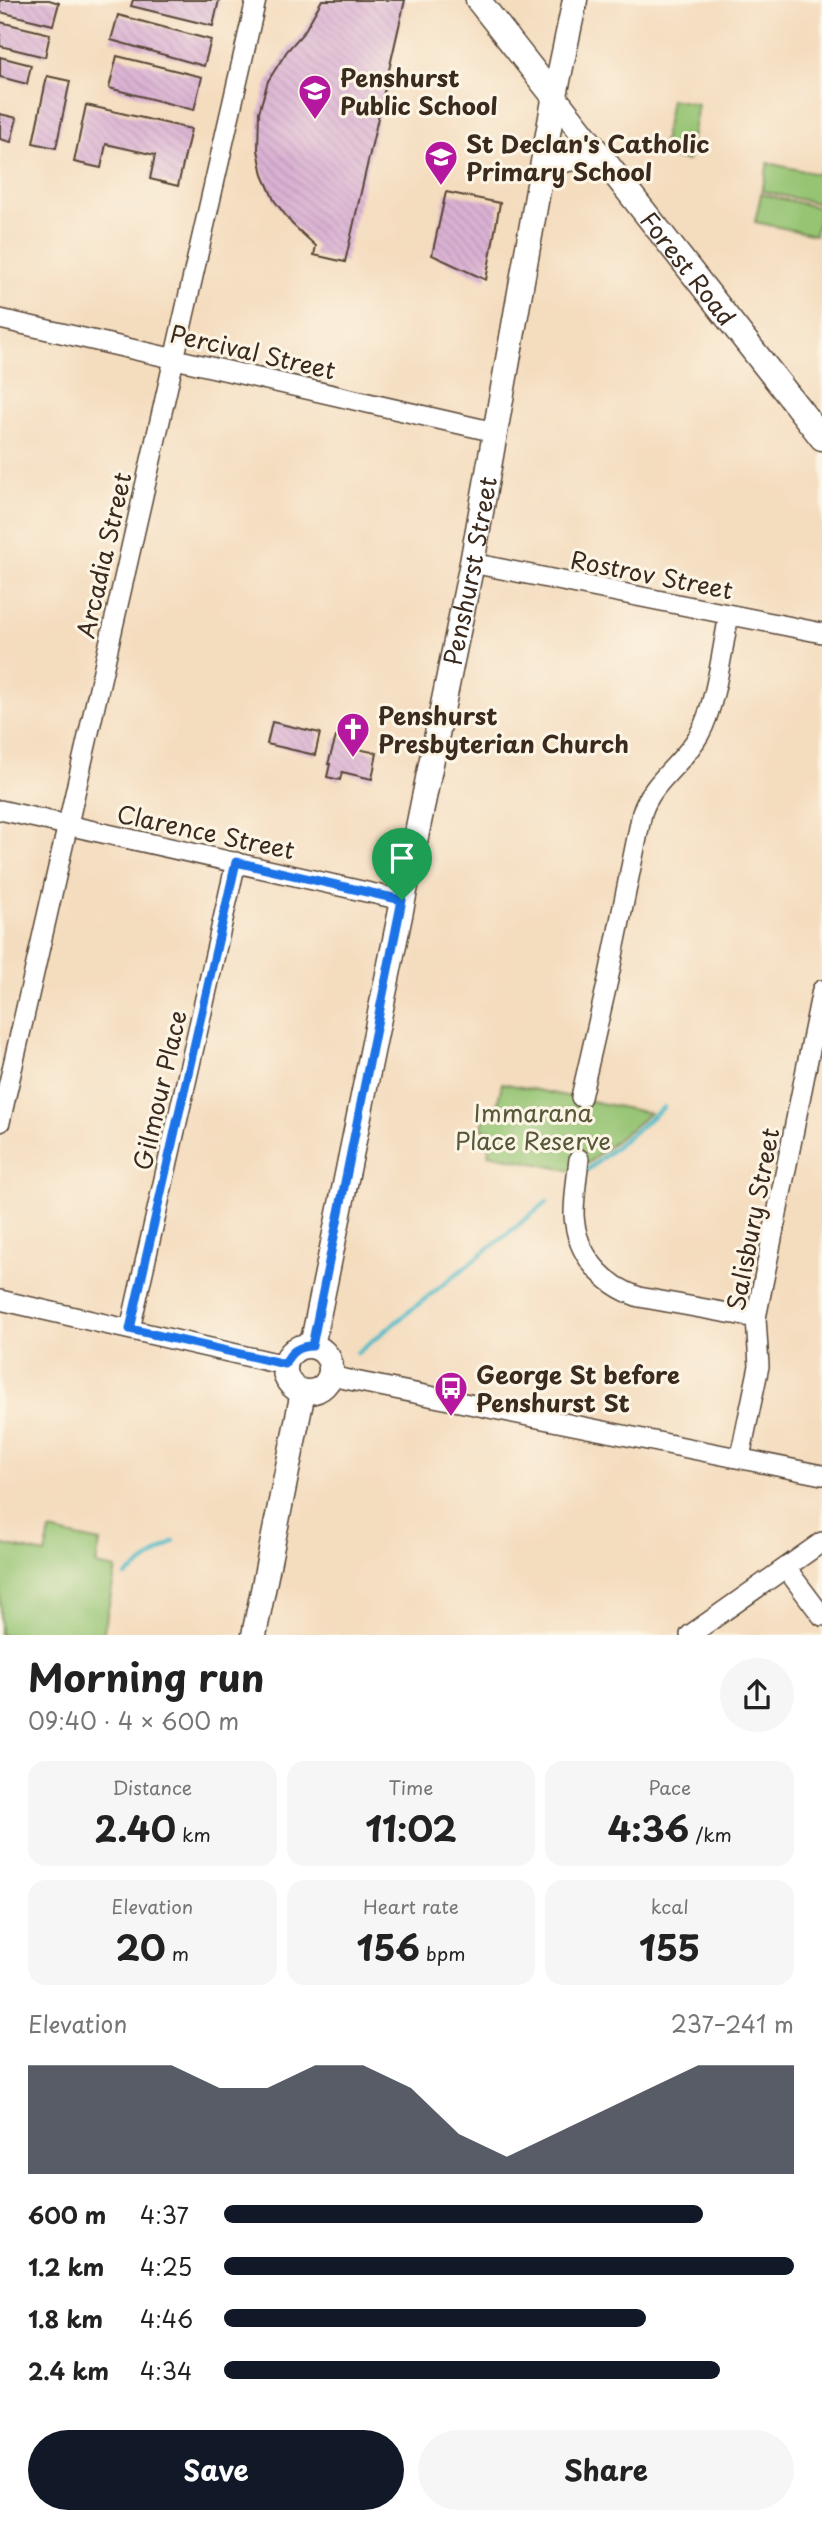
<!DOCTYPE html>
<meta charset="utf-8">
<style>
:root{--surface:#fff;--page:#f6f6f6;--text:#222;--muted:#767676;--accent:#111827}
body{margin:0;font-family:"Playpen Sans",sans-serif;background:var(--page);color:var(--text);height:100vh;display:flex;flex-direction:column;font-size:26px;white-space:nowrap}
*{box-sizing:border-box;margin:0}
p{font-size:23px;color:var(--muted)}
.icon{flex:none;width:38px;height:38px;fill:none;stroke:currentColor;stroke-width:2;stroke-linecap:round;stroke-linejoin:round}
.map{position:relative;height:1635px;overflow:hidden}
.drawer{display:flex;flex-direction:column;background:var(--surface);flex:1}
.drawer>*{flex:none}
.pin{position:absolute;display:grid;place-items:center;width:60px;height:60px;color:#fff;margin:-72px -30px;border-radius:50% 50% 50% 0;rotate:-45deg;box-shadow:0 0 7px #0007}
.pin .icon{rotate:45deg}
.round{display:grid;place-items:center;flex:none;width:74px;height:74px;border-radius:37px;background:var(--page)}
.headline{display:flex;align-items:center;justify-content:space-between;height:119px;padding:0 28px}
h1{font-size:38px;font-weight:700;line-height:52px}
.figures{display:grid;grid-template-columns:repeat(3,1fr);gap:10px;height:119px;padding:7px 28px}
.figures div{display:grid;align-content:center;border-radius:18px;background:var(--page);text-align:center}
.figures b{font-size:35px;font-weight:700}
.figures small{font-size:19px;font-weight:400}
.figures p{font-size:19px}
.chart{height:196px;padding:14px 28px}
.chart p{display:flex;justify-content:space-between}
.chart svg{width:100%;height:126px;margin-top:7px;fill:var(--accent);opacity:.7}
.button{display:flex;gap:14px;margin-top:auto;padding:14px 28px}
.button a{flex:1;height:80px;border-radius:42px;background:var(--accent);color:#fff;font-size:28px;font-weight:700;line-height:80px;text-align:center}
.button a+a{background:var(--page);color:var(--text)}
ul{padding:0 28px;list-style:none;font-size:23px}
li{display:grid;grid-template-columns:112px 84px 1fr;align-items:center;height:52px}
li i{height:18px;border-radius:9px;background:var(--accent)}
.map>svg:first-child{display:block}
.park{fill:#96c473;stroke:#687748;stroke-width:2}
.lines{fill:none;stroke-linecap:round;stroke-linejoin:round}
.stream{stroke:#4dbac6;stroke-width:4.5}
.building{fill:url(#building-back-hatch)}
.minor-casing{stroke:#574536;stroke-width:22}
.major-casing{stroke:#574536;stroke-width:27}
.minor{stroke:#fff;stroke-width:19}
.major{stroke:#fff;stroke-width:24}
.route-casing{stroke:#fff;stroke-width:14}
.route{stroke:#1a73e8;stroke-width:9}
.labels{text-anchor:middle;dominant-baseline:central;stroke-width:6;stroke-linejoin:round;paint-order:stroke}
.poi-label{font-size:24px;font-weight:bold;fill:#3b2a1e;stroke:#fcf5e5;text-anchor:start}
.street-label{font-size:24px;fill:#3b2a1e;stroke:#fcf5e5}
.park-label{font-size:24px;fill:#565838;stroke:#fcf5e5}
</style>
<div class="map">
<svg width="822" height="1635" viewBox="0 0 822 1635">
<defs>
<pattern id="building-back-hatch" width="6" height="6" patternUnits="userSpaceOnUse" patternTransform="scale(1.75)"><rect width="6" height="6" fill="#dab1d3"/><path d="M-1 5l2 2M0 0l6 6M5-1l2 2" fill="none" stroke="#bc98b5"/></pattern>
</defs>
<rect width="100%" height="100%" fill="#fcf5e5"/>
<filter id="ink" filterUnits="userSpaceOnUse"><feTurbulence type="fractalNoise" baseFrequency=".0143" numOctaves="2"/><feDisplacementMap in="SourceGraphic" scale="14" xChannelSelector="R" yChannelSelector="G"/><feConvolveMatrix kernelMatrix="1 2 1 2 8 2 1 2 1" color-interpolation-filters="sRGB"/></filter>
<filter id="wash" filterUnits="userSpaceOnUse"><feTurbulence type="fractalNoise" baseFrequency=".00686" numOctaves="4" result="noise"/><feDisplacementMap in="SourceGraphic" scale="28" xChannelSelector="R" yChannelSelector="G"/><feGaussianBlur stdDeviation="1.57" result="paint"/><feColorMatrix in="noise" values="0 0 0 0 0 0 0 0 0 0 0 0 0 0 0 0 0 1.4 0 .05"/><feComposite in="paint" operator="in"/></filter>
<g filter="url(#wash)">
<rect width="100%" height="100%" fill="#f4dcbe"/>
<!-- park -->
<g class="park">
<polygon points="671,99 698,104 688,161 661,156"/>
<polygon points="768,163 822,175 821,204 762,191"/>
<polygon points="761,194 821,208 815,235 755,222"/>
<polygon points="502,1083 650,1113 577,1172 488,1154 492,1132 482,1129 486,1105 497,1107"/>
<polygon points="50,1531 100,1542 96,1565 116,1569 103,1635 0,1635 0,1544 45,1554"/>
</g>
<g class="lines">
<!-- stream -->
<g class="stream">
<polyline points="585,1172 664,1107"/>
<polyline points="357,1353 547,1202"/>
<polyline points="126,1576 174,1541"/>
</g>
</g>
<g id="blocks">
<!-- building -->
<g class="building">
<polygon points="0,0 49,0 59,3 53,25 0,12"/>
<polygon points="133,0 219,0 213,26 131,6"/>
<polygon points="322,0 405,0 345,262 314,255 316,246 292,224 274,200 263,175 258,150 259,112 268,81 287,51 304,32"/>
<polygon points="118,15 211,40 204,66 111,40"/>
<polygon points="0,22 50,34 45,57 0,46"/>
<polygon points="117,56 202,77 194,110 109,88"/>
<polygon points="0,57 31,65 27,84 0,77"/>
<polygon points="47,76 70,81 56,148 33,143"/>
<polygon points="86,105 191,129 178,186 150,179 155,155 106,144 101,168 74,162"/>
<polygon points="0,114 17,118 11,142 0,139"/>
<polygon points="446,192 500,203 486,280 432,255"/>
<polygon points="272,722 320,733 315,755 267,744"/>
<polygon points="336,737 349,740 348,747 377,753 372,779 342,772 340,780 327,777 330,764 328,764"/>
</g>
</g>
</g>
<g filter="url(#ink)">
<use href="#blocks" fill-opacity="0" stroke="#574536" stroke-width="2"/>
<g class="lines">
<defs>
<g id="minor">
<polyline points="0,319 495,432"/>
<polyline points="472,563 822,633"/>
<polyline points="0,810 402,900"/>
<path d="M581 1097 608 980 642 813C652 781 683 764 699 735 716 705 722 650 729 615"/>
<polyline points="0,1122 256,0"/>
<path d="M579 1159C577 1177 574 1197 574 1215 576 1254 603 1285 639 1297L756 1318"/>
<polyline points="0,1300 285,1365"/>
<polyline points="130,1329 236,862"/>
<polyline points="330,1376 822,1475"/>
<polyline points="740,1457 759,1366 756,1318 822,990"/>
<polyline points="786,1568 822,1616"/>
<polyline points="690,1635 822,1542"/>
</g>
<g id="major">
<path id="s1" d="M478 0 822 438"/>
<path d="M542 171C561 158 577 156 600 157"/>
<path id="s2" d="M312 1346 472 563 554 100 575 0"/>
<circle cx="308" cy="1369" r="23"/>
<polyline points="254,1635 303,1392"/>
</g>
</defs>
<!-- minor casing -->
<use href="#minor" class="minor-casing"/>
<!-- major casing -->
<use href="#major" class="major-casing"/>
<!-- minor -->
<use href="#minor" class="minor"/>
<!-- major -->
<use href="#major" class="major"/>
</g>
</g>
<g class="lines" filter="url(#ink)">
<defs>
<path id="route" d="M236 862 402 900 312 1346C298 1346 290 1352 285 1364L130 1329Z"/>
</defs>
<!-- route casing -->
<use href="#route" class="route-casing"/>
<!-- route -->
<use href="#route" class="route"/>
</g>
<!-- icons -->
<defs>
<symbol id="school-pin" viewBox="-11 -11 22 30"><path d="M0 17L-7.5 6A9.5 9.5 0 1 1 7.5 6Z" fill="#b5179e" stroke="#fcf5e5"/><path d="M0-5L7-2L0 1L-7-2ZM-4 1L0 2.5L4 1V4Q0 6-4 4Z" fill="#fff"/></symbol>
<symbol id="church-pin" viewBox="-11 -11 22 30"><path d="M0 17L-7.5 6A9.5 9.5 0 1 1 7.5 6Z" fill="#b5179e" stroke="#fcf5e5"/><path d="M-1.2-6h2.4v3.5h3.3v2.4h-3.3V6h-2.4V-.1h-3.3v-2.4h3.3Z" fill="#fff"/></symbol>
<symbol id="bus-pin" viewBox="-11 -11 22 30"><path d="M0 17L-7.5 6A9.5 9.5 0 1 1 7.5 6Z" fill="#b5179e" stroke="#fcf5e5"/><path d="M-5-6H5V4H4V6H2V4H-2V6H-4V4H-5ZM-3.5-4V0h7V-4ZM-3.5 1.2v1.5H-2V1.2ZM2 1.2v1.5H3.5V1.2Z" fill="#fff"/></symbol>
</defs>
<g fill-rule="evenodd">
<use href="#school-pin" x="296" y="72" width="38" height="52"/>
<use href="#school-pin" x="422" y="138" width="38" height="52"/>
<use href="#church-pin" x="334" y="710" width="38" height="52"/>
<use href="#bus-pin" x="432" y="1369" width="38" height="52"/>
</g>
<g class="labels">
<!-- poi labels -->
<g class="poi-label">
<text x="340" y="77">Penshurst<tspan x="340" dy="28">Public School</tspan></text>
<text x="466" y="143">St Declan's Catholic<tspan x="466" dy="28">Primary School</tspan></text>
<text x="378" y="715">Penshurst<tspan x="378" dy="28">Presbyterian Church</tspan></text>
<text x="476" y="1374">George St before<tspan x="476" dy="28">Penshurst St</tspan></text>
</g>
<!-- street labels -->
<g class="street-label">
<text stroke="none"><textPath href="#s1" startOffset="341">Forest Road</textPath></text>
<text transform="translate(253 351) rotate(13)">Percival Street</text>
<text transform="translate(103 555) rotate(-77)">Arcadia Street</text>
<text stroke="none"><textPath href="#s2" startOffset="791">Penshurst Street</textPath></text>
<text transform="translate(652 574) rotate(11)">Rostrov Street</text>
<text transform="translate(206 831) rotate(12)">Clarence Street</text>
<text transform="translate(159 1090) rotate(-77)">Gilmour Place</text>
<text transform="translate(752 1219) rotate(-79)">Salisbury Street</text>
</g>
<!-- park labels -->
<g class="park-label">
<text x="533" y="1112">Immarana<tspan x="533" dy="28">Place Reserve</tspan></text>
</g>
</g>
</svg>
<div class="pin" style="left:402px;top:900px;background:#1e9e55"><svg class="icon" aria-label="arrive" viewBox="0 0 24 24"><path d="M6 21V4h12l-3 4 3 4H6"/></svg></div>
</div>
<section class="drawer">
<div class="headline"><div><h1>Morning run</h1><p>09:40 · 4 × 600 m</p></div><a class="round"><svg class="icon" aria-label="share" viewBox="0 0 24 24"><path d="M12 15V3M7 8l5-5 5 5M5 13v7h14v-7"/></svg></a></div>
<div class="figures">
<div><p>Distance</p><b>2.40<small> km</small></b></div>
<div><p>Time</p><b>11:02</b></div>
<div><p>Pace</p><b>4:36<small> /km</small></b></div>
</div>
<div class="figures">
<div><p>Elevation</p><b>20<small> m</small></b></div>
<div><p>Heart rate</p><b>156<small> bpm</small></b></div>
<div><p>kcal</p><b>155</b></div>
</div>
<div class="chart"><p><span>Elevation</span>237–241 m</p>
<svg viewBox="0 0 160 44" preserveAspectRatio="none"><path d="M0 44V6L10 6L20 6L30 6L40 14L50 14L60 6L70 6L80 14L90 30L100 38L110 30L120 22L130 14L140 6L150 6L160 6V44z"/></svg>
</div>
<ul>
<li><b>600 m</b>4:37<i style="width:84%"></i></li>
<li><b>1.2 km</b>4:25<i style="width:100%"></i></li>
<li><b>1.8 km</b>4:46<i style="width:74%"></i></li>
<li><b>2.4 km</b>4:34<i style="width:87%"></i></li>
</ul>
<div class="button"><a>Save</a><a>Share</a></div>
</section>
